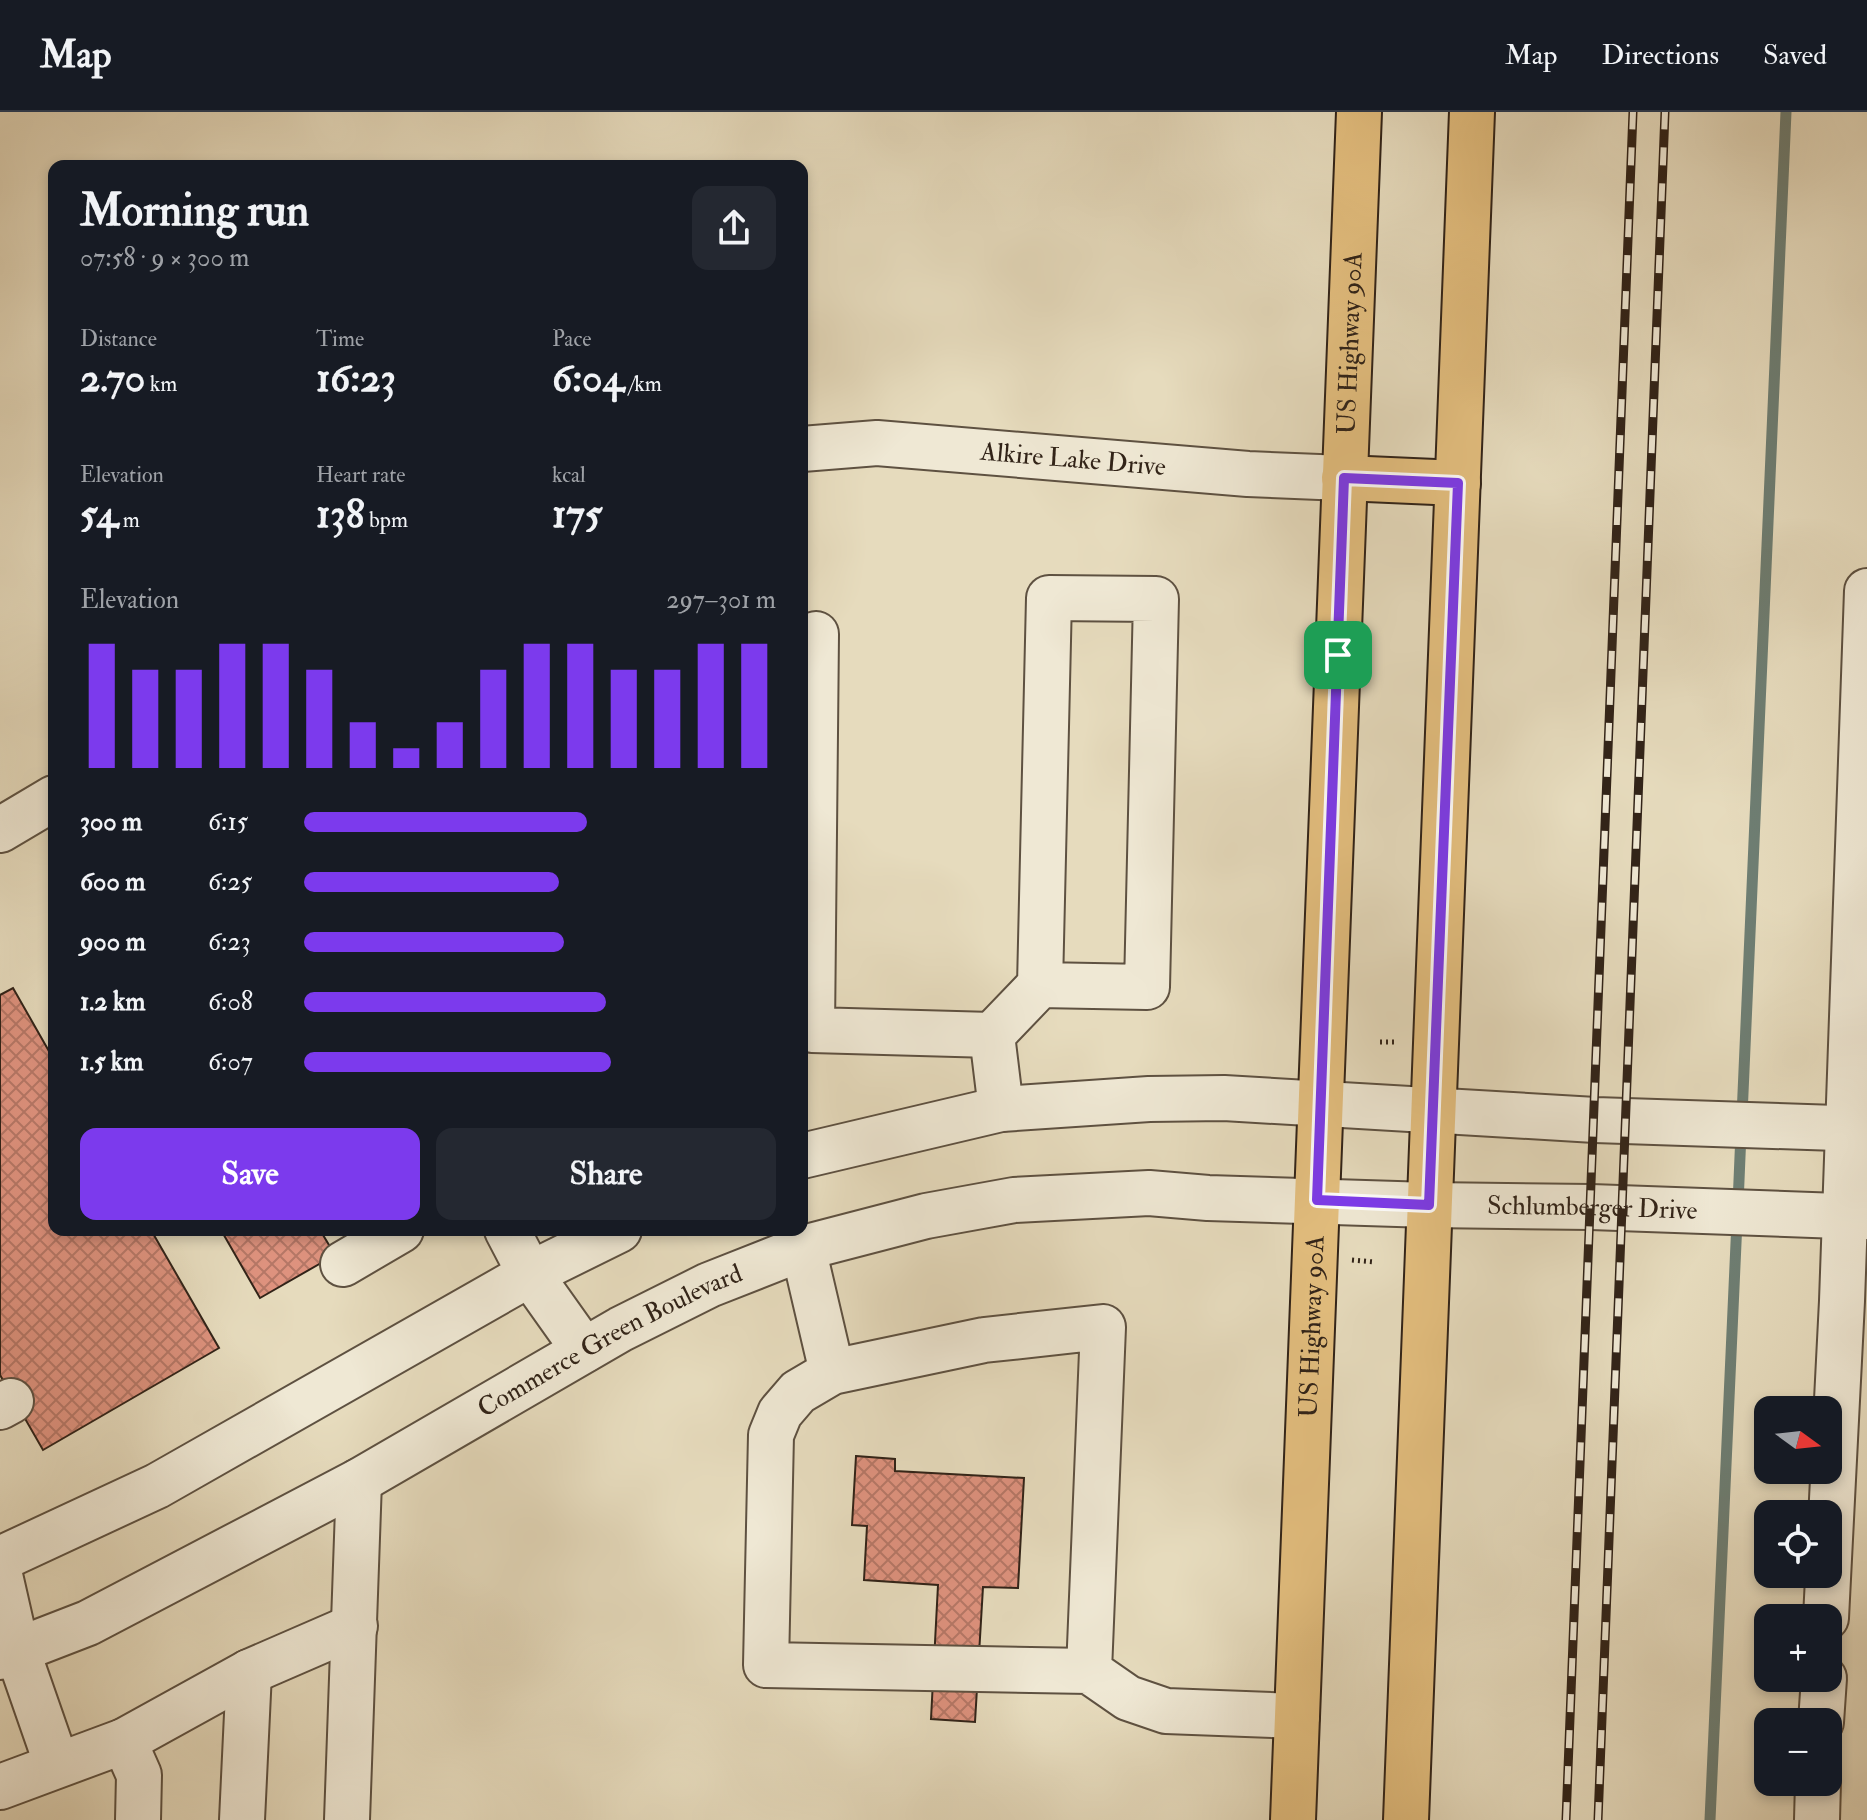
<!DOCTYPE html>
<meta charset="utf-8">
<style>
:root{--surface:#171b24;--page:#242831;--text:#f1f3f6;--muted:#9ea1a6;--line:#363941;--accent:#7c3aed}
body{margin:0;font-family:"IM FELL Double Pica",serif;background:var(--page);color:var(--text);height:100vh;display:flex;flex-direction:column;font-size:30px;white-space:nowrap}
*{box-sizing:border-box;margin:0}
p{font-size:26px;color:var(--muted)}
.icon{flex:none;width:44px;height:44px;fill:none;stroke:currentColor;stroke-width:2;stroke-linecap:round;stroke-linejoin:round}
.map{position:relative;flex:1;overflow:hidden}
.details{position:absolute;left:48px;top:48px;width:760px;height:1076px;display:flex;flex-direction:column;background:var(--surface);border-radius:16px;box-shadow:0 4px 12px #0003}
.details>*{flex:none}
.needle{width:52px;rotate:105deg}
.controls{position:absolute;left:1754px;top:1284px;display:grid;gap:16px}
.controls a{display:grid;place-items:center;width:88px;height:88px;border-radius:16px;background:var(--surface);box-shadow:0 4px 12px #0003;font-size:40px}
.pin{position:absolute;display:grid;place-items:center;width:68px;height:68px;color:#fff;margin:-34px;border-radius:16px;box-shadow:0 4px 12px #0006}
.round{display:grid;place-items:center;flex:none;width:84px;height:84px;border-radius:16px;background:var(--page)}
.head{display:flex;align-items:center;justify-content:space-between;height:136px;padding:0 32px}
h1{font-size:44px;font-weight:700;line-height:60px}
.stats{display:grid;grid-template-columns:repeat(3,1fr);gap:12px;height:136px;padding:8px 32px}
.stats div{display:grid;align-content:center}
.stats b{font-size:40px;font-weight:700}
.stats small{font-size:22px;font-weight:400}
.stats p{font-size:22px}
.chart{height:224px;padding:16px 32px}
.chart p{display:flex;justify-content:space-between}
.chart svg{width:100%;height:144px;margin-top:8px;stroke:var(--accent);stroke-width:6}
.cta{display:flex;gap:16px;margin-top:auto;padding:16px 32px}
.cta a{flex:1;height:92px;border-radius:16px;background:var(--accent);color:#fff;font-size:32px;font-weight:700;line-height:92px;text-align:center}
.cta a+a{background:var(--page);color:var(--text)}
ul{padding:0 32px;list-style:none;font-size:26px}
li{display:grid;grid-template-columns:128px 96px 1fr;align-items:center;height:60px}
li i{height:20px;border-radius:10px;background:var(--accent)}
header{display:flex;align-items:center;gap:48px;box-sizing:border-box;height:112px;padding:0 40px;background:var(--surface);border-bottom:2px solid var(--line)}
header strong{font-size:38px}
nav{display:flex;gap:44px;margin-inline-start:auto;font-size:28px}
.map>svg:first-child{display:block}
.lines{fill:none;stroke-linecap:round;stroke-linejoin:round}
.stream{stroke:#6e7e73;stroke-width:11}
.building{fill:url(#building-cross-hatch);stroke:#312318;stroke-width:2}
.minor-casing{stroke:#5e5141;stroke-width:48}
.major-casing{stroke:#312318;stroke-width:48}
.path{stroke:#312318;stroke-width:5;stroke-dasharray:2 4;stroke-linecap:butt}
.minor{stroke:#efe8d4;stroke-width:44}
.major{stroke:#e3be7e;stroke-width:44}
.rail-casing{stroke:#312318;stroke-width:9}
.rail{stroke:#efe8d4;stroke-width:6;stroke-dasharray:18;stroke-linecap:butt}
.route-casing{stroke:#fff;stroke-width:16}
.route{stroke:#7c3aed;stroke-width:10}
.labels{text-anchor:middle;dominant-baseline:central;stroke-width:7;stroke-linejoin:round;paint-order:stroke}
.street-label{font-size:26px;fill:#312318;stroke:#efe8d4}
</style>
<header>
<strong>Map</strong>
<nav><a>Map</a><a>Directions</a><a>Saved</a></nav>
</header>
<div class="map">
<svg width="1867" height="1708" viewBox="0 0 1867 1708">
<defs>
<pattern id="building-cross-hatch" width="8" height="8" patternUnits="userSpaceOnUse" patternTransform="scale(2)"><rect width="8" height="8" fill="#de927e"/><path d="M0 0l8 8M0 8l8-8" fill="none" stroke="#b57766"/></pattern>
</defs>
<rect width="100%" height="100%" fill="#e6dbbd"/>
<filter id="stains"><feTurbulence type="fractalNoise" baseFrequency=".0025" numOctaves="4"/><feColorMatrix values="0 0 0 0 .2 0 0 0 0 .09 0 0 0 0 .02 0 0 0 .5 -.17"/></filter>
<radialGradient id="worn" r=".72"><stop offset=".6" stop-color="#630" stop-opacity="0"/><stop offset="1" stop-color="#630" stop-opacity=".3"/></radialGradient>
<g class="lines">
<!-- stream -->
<g class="stream">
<polyline points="1742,1004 1786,0"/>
<polyline points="1738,1092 1741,1021"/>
<polyline points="1710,1708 1737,1109"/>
</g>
</g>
<!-- building -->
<g class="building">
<polygon points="13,876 54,948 54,1118 151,1118 219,1236 43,1338 0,1263 0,883"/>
<polygon points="221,1118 320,1118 335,1143 260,1186"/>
<polygon points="856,1344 895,1347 895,1359 1024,1366 1018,1476 983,1475 975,1610 931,1607 938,1473 864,1468 867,1414 852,1413"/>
</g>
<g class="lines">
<defs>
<g id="minor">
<path id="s1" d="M802 337 877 331 1248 362 1344 366"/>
<polyline points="816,522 812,918 992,923"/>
<polyline points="0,718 54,686"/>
<polyline points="1001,997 992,923 1040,873 1049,486 1156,487 1147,875 1040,873"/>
<polyline points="802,1044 1001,997 1149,987 1224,986 1595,1008 1867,1017"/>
<polyline points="507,1118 530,1162 584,1238"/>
<polyline points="803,1136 832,1260"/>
<polyline points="343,1152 401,1118"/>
<polyline points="0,1295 11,1289"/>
<polyline points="0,1447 157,1374 530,1162 619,1118"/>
<polyline points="0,1463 17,1538 57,1653"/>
<polyline points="1826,1506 1842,1189 1867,479"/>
<path id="s2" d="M0 1545 88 1511 359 1369 621 1217 709 1173 803 1136 926 1104 1014 1088 1149 1081 1208 1086 1429 1093 1591 1095 1867 1105"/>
<polyline points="1089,1559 1103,1215 984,1228 832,1260 798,1280 780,1301 771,1323 766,1553 1089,1559 1128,1586 1166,1599 1297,1604"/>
<polyline points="1821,1610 1824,1566"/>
<polyline points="124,1629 139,1663 138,1708"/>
<polyline points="0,1675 124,1629 249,1560 355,1514"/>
<polyline points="242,1708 249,1560"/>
<polyline points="347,1708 359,1369"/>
<polyline points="1817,1708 1818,1670"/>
</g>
<g id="major">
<polyline points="1344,366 1458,371"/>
<path id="s3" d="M1293 1708 1359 0"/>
<polyline points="1406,1708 1472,0"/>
</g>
</defs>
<!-- minor casing -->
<use href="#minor" class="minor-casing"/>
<!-- major casing -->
<use href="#major" class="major-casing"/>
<!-- path -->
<g class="path">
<polyline points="1380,930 1397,930"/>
<polyline points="1352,1148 1374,1150"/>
</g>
<!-- minor -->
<use href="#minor" class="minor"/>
<!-- major -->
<use href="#major" class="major"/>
<defs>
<g id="rail">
<polyline points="1566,1708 1633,0"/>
<polyline points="1598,1708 1665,0"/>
</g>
</defs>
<!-- rail casing -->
<use href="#rail" class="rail-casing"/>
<!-- rail -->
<use href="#rail" class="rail"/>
</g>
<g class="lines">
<defs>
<polygon id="route" points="1344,366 1458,371 1429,1093 1317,1088"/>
</defs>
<!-- route casing -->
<use href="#route" class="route-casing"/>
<!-- route -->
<use href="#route" class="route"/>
</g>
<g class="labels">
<!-- street labels -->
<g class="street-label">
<text stroke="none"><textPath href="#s3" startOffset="1478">US Highway 90A</textPath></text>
<text stroke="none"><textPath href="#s1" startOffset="272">Alkire Lake Drive</textPath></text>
<text stroke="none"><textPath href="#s2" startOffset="1698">Schlumberger Drive</textPath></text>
<text stroke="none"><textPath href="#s3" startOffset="494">US Highway 90A</textPath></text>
<text stroke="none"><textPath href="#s2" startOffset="688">Commerce Green Boulevard</textPath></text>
</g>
</g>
<rect width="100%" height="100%" filter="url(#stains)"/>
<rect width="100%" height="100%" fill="url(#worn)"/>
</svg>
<div class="controls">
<a><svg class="needle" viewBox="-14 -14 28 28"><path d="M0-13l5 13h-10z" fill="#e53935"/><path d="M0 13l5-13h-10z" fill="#9ea1a6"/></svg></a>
<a><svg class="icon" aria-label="locate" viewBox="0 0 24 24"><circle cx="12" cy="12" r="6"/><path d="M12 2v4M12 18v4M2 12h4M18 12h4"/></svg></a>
<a>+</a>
<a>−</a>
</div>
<div class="pin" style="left:1338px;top:543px;background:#1e9e55"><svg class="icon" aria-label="arrive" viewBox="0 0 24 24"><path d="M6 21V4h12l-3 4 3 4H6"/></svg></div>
<section class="details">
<div class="head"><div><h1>Morning run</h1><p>07:58 · 9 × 300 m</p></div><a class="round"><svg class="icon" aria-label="share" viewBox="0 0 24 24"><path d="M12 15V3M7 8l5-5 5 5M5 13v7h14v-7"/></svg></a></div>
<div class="stats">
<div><p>Distance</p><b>2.70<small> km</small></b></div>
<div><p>Time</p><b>16:23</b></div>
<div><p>Pace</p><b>6:04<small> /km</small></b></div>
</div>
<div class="stats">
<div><p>Elevation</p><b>54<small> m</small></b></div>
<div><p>Heart rate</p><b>138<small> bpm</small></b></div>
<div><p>kcal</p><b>175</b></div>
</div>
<div class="chart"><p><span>Elevation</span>297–301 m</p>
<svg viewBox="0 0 160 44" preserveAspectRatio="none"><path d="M5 44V6M15 44V14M25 44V14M35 44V6M45 44V6M55 44V14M65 44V30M75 44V38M85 44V30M95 44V14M105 44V6M115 44V6M125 44V14M135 44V14M145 44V6M155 44V6"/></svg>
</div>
<ul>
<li><b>300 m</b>6:15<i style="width:60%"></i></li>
<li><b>600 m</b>6:25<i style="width:54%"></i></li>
<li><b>900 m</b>6:23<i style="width:55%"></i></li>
<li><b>1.2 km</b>6:08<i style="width:64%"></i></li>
<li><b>1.5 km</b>6:07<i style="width:65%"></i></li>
</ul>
<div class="cta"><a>Save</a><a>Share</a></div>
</section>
</div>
